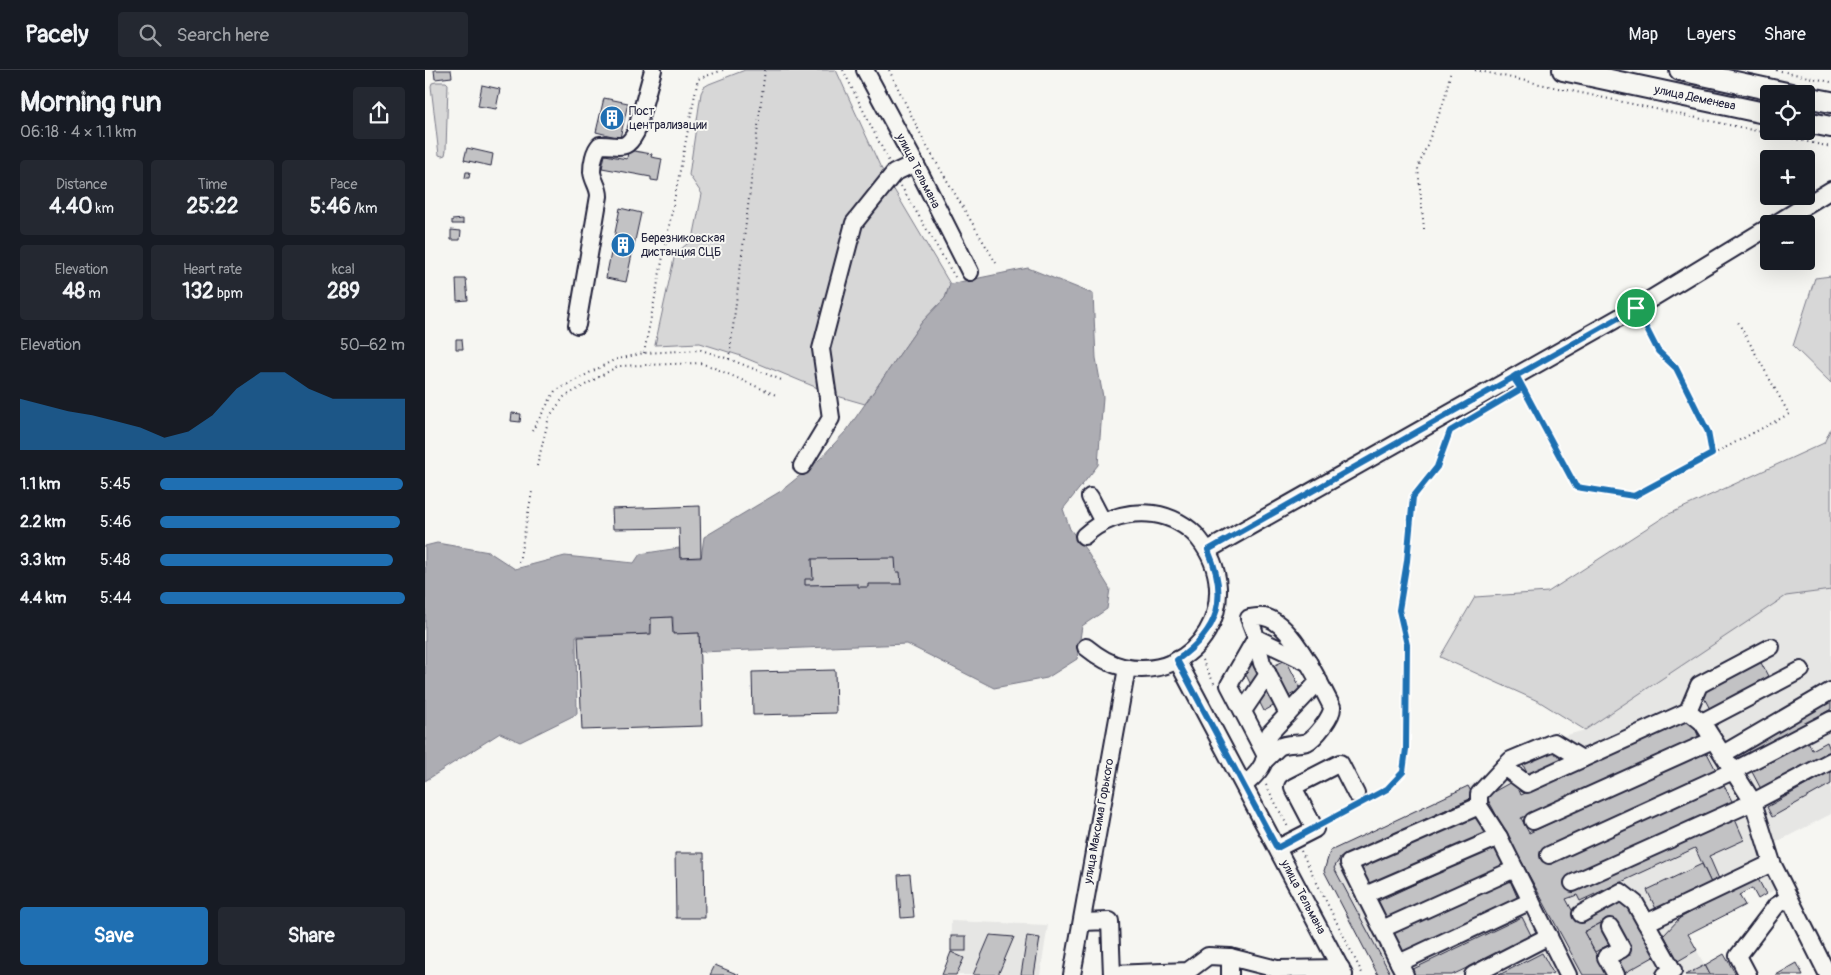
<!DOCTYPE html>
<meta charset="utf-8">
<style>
:root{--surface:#171b24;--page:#242831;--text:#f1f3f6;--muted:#9ea1a6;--line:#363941;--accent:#1f6fb2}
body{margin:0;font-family:Pangolin,sans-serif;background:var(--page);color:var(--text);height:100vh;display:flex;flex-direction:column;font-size:19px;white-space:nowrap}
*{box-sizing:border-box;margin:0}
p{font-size:16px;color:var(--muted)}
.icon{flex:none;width:28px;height:28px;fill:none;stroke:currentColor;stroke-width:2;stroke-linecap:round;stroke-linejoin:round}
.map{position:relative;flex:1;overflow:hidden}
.panel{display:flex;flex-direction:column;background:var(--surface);width:425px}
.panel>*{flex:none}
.buttons{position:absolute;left:1335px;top:15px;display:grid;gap:10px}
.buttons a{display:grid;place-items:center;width:55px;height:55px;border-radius:5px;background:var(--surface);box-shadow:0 5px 20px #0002;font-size:25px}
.pin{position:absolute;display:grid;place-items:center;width:42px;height:42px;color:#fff;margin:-21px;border:2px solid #fff;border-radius:50%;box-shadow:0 1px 5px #0007}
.round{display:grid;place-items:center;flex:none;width:52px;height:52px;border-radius:5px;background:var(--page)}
.headline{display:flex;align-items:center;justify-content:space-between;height:85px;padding:0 20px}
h1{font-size:28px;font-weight:800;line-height:38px}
.stats{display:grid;grid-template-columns:repeat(3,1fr);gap:8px;height:85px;padding:5px 20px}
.stats div{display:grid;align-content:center;border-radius:5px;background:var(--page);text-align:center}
.stats b{font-size:21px;font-weight:800}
.stats small{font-size:14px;font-weight:400}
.stats p{font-size:14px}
.chart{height:140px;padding:10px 20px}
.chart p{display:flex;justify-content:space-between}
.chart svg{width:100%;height:90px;margin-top:5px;fill:var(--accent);opacity:.7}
.primary-button{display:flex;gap:10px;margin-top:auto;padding:10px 20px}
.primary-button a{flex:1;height:58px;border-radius:5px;background:var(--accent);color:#fff;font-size:20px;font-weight:800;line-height:58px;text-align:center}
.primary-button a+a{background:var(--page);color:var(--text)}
ul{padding:0 20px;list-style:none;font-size:16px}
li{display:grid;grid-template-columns:80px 60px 1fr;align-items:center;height:38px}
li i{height:12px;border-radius:6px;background:var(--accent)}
header{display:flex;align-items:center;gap:30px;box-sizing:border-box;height:70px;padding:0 25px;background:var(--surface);border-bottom:1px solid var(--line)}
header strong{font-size:24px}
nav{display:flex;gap:28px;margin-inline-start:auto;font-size:18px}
.search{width:350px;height:45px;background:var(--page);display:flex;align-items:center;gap:12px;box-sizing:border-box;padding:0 18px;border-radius:5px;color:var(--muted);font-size:19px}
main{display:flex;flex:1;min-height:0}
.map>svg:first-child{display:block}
.built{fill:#e6e6e4}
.green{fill:#d7d7d7;stroke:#7c7c89}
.water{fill:#adadb3;stroke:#757583}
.building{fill:#c2c2c4;stroke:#22223b}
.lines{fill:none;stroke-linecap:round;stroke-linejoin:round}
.minor-casing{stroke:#22223b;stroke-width:20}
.major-casing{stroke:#22223b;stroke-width:24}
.path{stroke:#22223b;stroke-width:2;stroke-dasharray:1 4;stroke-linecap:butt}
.minor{stroke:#f6f6f2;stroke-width:16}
.major{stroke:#f6f6f2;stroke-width:20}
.route-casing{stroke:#fff;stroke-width:10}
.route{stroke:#1f6fb2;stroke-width:6}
.labels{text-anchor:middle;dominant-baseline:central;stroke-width:4;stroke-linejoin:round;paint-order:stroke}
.street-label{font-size:12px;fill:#22223b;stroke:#f6f6f2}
.poi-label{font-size:12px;fill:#22223b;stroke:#f6f6f2;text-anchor:start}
</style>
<header>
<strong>Pacely</strong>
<div class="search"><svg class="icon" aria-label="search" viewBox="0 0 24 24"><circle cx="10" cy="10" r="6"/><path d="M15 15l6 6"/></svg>Search here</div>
<nav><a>Map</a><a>Layers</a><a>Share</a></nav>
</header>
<main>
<section class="panel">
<div class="headline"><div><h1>Morning run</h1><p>06:18 · 4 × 1.1 km</p></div><a class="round"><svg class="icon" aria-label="share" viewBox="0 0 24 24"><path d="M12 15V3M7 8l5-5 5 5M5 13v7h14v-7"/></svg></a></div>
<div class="stats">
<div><p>Distance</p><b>4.40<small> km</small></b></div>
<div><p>Time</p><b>25:22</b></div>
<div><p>Pace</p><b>5:46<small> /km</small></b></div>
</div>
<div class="stats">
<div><p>Elevation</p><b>48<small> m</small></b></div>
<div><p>Heart rate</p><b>132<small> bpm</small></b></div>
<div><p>kcal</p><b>289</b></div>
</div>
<div class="chart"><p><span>Elevation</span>50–62 m</p>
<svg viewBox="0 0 160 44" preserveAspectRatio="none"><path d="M0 44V19L10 22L20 25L30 27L40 30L50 33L60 38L70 35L80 27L90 14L100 6L110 6L120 14L130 19L140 19L150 19L160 19V44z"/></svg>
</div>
<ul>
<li><b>1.1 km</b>5:45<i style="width:99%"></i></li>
<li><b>2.2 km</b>5:46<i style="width:98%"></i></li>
<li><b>3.3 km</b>5:48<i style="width:95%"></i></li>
<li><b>4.4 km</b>5:44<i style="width:100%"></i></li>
</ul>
<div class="primary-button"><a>Save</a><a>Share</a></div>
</section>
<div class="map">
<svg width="1406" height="905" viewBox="0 0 1406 905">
<rect width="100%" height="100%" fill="#f6f6f2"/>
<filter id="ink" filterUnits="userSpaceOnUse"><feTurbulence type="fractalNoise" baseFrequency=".02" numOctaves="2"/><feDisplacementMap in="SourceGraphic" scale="10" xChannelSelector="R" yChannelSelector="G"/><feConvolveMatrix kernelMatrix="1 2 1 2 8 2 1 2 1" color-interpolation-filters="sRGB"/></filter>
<g filter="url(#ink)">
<!-- built -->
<g class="built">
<polygon points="1406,520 1406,744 1348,774 1364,812 1333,829 1327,818 1314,825 1320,835 1263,864 1285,905 953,905 899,801 905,781 1053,711 1074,693 1132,668 1160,660 1361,526"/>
<polygon points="526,851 623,855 615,905 517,905 526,883"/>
</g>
<!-- green -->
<g class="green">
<polygon points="320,0 411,0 455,96 525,214 520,228 497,252 440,334 412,326 313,285 275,273 230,275 250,184 268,169 277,124 264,105 276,23 279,17 284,14"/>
<polygon points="11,12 21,12 23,14 21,80 20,85 17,86 14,85 6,16 7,13"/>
<polygon points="1406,206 1406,313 1368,276 1390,208"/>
<polygon points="1406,358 1406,520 1361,526 1160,660 1115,632 1015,587 1050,527 1123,522 1242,445 1399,373"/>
</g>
<!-- water -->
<polygon class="water" points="603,198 668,224 671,288 678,327 673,395 638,439 645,459 661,480 685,519 682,539 657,556 652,589 622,608 569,618 482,574 275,582 274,563 248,564 248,547 226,548 225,564 151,566 152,644 95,672 75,663 0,711 0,476 12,473 64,482 90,499 140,486 209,493 215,484 254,478 255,488 276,488 279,467 356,421 394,390 422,360 497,252 520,228 525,214"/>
<!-- building -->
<g class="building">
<polygon points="9,0 26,0 27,7 10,9"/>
<polygon points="57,15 75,19 71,39 53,36"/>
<polygon points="179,28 203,33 195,68 171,62"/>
<polygon points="42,78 68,84 66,96 39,90"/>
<polygon points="203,80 227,84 226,87 237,89 233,111 226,110 226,107 177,98 180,85 202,89"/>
<polygon points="41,102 45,102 44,108 40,108"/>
<polygon points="195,138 216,143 201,212 181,208"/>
<polygon points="38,149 38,154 27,154 27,150"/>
<polygon points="26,160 36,161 35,170 26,170"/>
<polygon points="31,209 41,209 43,230 32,231"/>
<polygon points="31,269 37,269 38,279 31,279"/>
<polygon points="87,343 96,344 95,352 86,351"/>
<polygon points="275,436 276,487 255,488 254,458 188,459 187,439"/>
<polygon points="470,488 471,502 475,502 476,514 443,514 443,517 433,517 433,514 380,515 380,509 388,509 387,489"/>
<polygon points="247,547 248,564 274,563 277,656 157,660 153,567 226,564 226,548"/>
<polygon points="1334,589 1345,610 1286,641 1275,620"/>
<polygon points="861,590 876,619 864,626 848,596"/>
<polygon points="831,592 852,634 839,641 818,599"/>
<polygon points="410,600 411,643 328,645 327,602"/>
<polygon points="1406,626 1406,639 1315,693 1309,683"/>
<polygon points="1266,648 1274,668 1096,748 1104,763 1281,681 1308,733 1309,747 1319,770 1284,786 1294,809 1286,813 1270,778 1155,831 1152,825 1141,829 1154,853 1198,829 1230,886 1196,905 1189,893 1205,885 1185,848 1159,862 1182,905 1158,905 1061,726 1090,710 1096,725"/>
<polygon points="1383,671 1387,680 1402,672 1406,682 1336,719 1326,700"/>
<polygon points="1132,680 1136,690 1103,705 1098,695"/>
<polygon points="1406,701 1406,714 1347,747 1342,737"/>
<polygon points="1043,716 1049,727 915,788 909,798 966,905 953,905 899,801 905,781"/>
<polygon points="1056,740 1068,764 945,822 933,798"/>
<polygon points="1070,777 1080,797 959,854 949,833"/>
<polygon points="250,783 279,783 280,848 251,848"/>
<polygon points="1277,794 1286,813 1231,839 1222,820"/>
<polygon points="485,804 489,847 476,848 473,805"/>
<polygon points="1332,807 1341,824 1333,829 1327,818 1314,825 1320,835 1263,864 1272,880 1253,891 1239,865 1255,848"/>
<polygon points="1084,808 1093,829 975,884 966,863"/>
<polygon points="1097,847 1107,867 1027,905 984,905 982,902"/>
<polygon points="1178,852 1189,872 1170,882 1159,862"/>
<polygon points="565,865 589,867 573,905 548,905"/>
<rect x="526" y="866" width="15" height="15"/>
<polygon points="602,866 615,868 609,905 596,905"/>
<polygon points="526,882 539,888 531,905 517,905"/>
<polygon points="1117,883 1128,903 1123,905 1074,905"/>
<polygon points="1299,884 1311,905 1285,905 1280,895"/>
<polygon points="1372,893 1378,905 1351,905"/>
<polygon points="290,895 314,905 285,905"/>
<polygon points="1280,895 1285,905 1260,905"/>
</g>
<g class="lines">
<defs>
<g id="minor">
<polyline points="440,0 490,93 545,202"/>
<polyline points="1350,154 1406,120"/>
<path d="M152 255 174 126C174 117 168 111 167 102 167 94 169 81 175 75 194 74 200 83 211 62L228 0"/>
<polyline points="377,396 406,348 396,279 429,153 469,103 490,93"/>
<polyline points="665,427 678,452"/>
<path d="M659 466C679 448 702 441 729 444 745 446 764 456 774 469 822 529 773 613 698 597 684 594 672 586 661 577"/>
<polyline points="783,480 1211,238 1344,157"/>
<polyline points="752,590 919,905"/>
<polyline points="818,641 843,604"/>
<polyline points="1263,641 1274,615 1346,577"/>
<polyline points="1277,652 1376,600"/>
<polyline points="1298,684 1406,621"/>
<polyline points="841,686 804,615 831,568 884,593"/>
<path d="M839 691C844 687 849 681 854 677 862 672 873 675 882 672 890 668 908 646 907 637 895 614 866 551 839 547 835 546 829 547 824 548L829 561 837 593 863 644"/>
<polyline points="1079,697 1086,690 1129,672 1157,689"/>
<path d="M820 715C828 707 837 700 840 688 842 680 842 671 845 663L894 611"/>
<polyline points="1108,751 1288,670"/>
<polyline points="853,778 890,759 868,717 915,693 931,724"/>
<polyline points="1124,785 1308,701 1406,650"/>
<polyline points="1148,813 1328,732 1406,691"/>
<polyline points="940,825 1074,767"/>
<polyline points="1156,844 1196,822 1210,833 1248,901 1240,905"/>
<polyline points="657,852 685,851 687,905"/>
<polyline points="1221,853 1347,793"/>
<polyline points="1185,857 1197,879 1181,887 1191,905"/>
<polyline points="957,859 1090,799"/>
<polyline points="805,887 805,905"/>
<polyline points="974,893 1106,831"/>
<polyline points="687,904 763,901 783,886 805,887 852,899 916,898"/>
<polyline points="647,905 702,598"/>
<polyline points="980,905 924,793 1054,736"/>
<polyline points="1048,905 1124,866"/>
<polyline points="1143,905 1074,767 1054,736 1054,724 1079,697 1102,714 1263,641 1277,652 1328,732 1347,793 1403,905"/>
<polyline points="1323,905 1313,886 1351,836 1364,828"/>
</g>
<g id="major">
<polyline points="1138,0 1344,44"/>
<polyline points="1255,0 1366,24"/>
<polyline points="1381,27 1406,32"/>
<polyline points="1381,52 1406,57"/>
</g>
</defs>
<!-- minor casing -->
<use href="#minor" class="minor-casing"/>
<!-- major casing -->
<use href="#major" class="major-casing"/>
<!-- path -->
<g class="path">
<polyline points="418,0 464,92"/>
<polyline points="464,0 501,75 571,193"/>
<polyline points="1050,0 1406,77"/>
<polyline points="1351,0 1406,12"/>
<polyline points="476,116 530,207"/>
<polyline points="999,159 993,98 1019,31 1026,0"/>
<polyline points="1217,249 1233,281 1251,298 1283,362 1287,384"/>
<polyline points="219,283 273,9 298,0"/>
<polyline points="304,289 340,0"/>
<polyline points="1098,318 1151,417 1209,426 1364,344 1313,252"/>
<polyline points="107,361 130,321 189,290 219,283 276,280 304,289 359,311"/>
<polyline points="112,396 124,347 139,327 193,296 275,293 287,297 351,325"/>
<polyline points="94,492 107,422"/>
<polyline points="777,590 790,615"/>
<polyline points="841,715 863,757"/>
<polyline points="944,728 962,719 978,702 981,679 982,575 974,540 982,491 988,427 1012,397 1025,361 1049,347"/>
<polyline points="903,752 929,737"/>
<polyline points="876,781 938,905"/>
</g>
<!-- minor -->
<use href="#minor" class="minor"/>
<!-- major -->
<use href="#major" class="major"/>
</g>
</g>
<g class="lines" filter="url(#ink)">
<defs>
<path id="route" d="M1211 238 783 480C804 528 794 560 752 590L852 778 962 719 978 702 981 679 982 575 974 540 982 491 988 427 1012 397 1025 361 1096 319 1088 307 1091 305 1151 417 1209 426 1287 384 1283 362 1251 298 1233 281 1211 238"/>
</defs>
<!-- route casing -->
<use href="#route" class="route-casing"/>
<!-- route -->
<use href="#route" class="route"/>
</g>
<!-- icons -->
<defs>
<symbol id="building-disc" viewBox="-11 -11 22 22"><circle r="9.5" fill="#1f6fb2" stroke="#f6f6f2"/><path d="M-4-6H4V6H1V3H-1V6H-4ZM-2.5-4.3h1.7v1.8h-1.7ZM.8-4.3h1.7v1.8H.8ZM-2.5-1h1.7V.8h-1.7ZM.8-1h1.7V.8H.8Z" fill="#fff"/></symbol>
</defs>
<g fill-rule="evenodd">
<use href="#building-disc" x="173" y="34" width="28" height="28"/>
<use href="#building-disc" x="184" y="161" width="28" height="28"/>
</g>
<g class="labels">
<!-- street labels -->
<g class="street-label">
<text transform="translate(1270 28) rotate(12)">улица Деменева</text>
<text transform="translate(493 101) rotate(63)">улица Тельмана</text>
<text transform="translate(674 751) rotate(-80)">улица Максима Горького</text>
<text transform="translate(878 827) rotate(62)">улица Тельмана</text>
</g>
<!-- poi labels -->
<g class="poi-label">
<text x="204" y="41">Пост<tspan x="204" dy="14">централизации</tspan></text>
<text x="216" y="168">Березниковская<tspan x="216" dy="14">дистанция СЦБ</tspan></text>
</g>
</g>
</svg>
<div class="buttons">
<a><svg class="icon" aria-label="locate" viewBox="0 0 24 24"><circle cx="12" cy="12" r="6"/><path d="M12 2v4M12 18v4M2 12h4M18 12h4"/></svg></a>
<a>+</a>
<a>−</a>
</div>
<div class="pin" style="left:1211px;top:238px;background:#1e9e55"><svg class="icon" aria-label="arrive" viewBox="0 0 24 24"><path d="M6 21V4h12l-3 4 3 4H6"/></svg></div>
</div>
</main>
